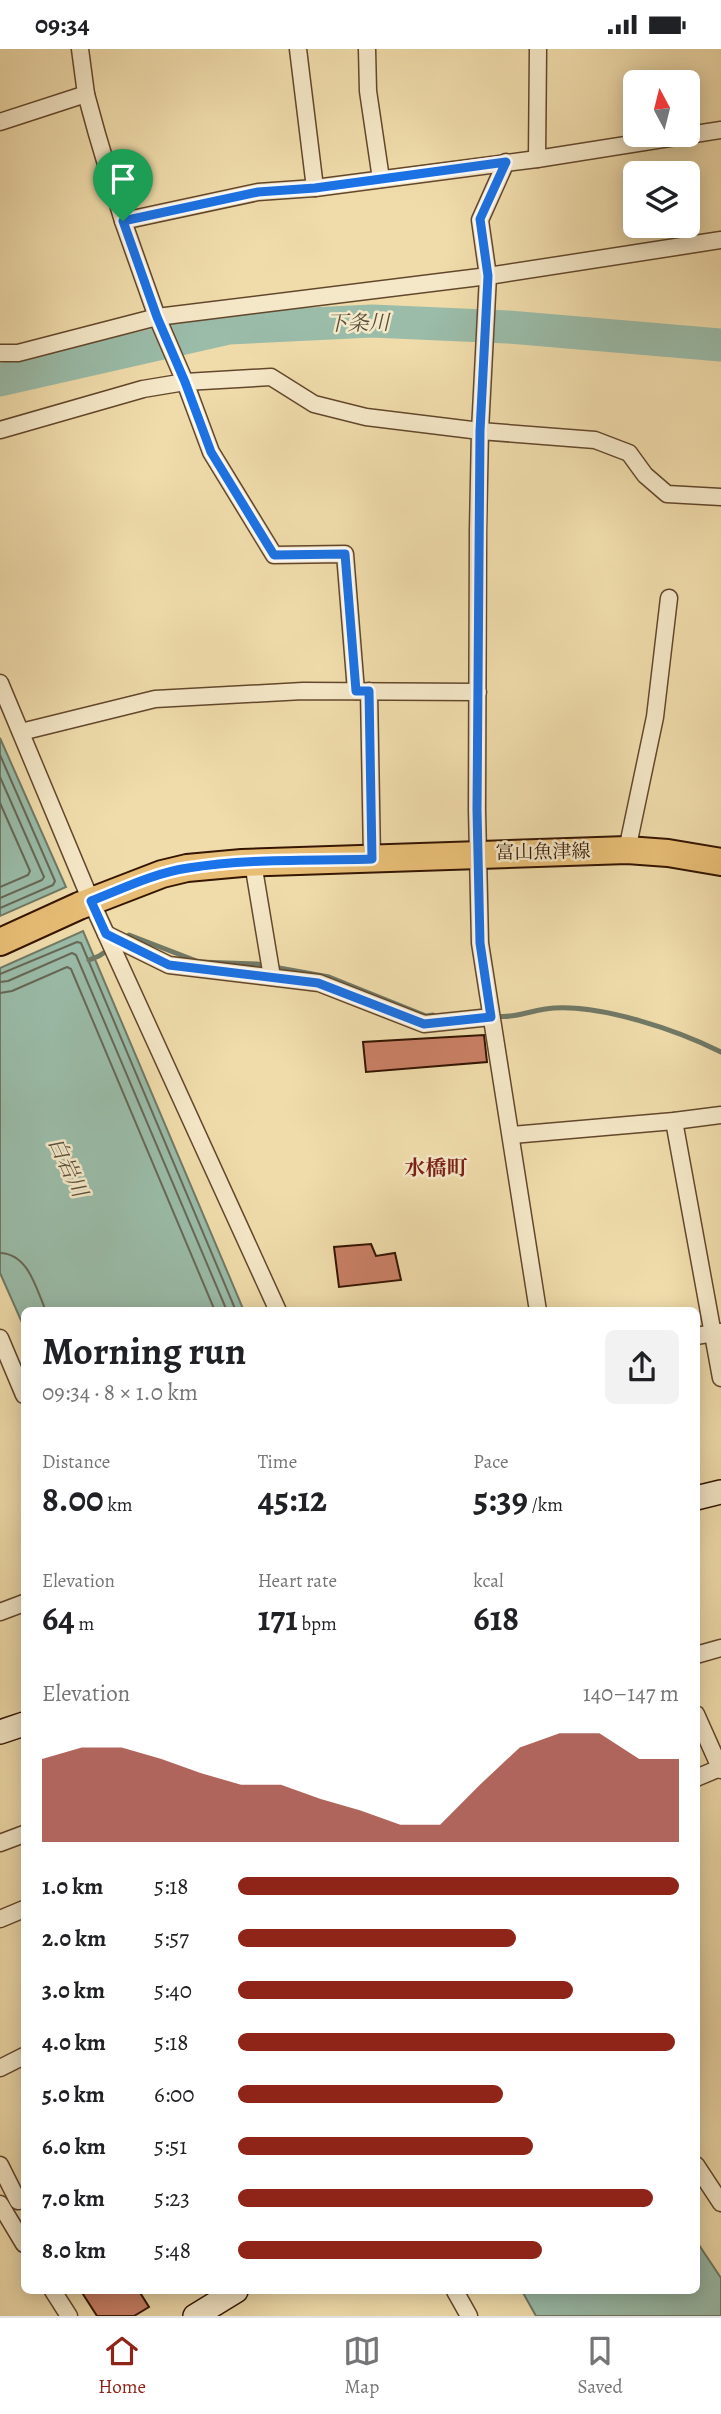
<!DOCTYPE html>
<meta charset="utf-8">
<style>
:root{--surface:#fff;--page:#f2f2f2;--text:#202124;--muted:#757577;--line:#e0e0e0;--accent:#8f2418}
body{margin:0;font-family:Alegreya,"Noto Serif JP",serif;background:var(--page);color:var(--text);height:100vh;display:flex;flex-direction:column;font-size:26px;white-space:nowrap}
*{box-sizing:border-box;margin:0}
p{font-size:23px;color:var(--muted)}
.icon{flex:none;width:38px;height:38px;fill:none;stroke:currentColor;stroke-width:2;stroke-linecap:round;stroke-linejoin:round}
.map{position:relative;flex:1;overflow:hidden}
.details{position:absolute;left:21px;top:1258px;width:679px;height:987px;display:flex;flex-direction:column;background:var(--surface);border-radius:10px;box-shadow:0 4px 18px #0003}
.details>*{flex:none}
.needle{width:46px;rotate:353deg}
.controls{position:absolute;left:623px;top:21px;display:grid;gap:14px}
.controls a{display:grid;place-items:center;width:77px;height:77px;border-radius:10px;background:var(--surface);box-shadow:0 4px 18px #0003;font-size:35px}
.pin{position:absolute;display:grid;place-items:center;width:60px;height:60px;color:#fff;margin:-72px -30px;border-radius:50% 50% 50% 0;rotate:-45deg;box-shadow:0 0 7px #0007}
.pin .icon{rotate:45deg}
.round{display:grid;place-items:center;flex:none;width:74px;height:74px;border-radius:10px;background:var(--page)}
.head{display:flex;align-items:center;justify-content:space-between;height:119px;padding:0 21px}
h1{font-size:38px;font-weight:600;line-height:52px}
.stats{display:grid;grid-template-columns:repeat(3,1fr);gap:10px;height:119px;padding:7px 21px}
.stats div{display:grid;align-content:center}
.stats b{font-size:35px;font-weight:600}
.stats small{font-size:19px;font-weight:400}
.stats p{font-size:19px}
.chart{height:196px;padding:14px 21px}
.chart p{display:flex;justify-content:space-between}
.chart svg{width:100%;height:126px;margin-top:7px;fill:var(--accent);opacity:.7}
ul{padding:0 21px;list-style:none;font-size:23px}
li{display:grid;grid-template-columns:112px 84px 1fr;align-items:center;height:52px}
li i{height:18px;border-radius:9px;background:var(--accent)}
.status{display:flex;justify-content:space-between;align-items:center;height:49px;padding:0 35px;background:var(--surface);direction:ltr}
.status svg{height:19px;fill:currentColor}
.dock{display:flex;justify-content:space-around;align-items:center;height:98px;border-top:2px solid var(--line);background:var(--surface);font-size:19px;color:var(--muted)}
.dock a{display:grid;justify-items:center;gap:4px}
.dock .active{color:var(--accent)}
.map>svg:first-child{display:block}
.water{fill:#9abca9;stroke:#717966;stroke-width:2}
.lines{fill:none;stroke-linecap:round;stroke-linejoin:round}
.shore{stroke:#676856;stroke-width:2}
.stream{stroke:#717966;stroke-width:5}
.river{stroke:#9abca9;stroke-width:33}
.building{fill:#ca8066;stroke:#341502;stroke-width:2}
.street-casing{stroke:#63472c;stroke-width:19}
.secondary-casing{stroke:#341502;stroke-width:26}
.primary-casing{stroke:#341502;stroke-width:30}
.street{stroke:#f5e8c8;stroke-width:16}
.secondary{stroke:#f5e8c8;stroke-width:23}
.primary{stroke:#e8be76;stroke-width:26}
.route-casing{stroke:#fff;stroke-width:14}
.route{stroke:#1a73e8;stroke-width:9}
.labels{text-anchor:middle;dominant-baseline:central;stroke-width:5;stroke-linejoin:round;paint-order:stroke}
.street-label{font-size:19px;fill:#341502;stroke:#f5e8c8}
.water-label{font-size:21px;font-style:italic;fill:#584f3c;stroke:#f5e8c8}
.neighbourhood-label{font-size:21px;font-weight:bold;fill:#7a1f14;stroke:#f5e8c8}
</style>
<div class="status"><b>09:34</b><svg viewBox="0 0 49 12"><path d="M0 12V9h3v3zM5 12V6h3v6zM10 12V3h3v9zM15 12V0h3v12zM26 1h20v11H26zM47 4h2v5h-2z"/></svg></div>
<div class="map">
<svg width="721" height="2267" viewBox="0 0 721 2267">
<rect width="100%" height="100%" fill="#f0dcab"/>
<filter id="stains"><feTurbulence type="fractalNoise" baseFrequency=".00286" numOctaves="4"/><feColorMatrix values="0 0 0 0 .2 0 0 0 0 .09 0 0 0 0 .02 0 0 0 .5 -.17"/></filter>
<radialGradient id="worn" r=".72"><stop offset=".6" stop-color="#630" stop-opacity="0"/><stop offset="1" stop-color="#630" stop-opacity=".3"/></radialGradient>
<!-- water -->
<g class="water">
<polygon points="0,689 66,838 0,867"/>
<polygon points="83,882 244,1262 24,1262 24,1278 0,1224 0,919"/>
<polygon points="697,2193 721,2229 721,2267 536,2267 522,2242 696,2242"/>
</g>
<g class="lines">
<!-- shore -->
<g class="shore">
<polyline points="0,706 55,832 53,836 0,859"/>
<polyline points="0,728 44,828 42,831 0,849"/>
<polyline points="0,754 30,822 28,826 0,838"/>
<polyline points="0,925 77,893 81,894 236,1262"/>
<polyline points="0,933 8,932 72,904 76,906 227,1262"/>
<polyline points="0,944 12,942 67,918 71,920 215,1262"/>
<path d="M0 1204C29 1205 36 1240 46 1262"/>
</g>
<!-- stream -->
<g class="stream">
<polyline points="125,890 129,886 199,913 257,915 329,928 426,967 433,966"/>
<polyline points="89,911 99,907 111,899"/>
<path d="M495 967C515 970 534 960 554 959 603 956 677 981 721 1003"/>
</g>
<!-- river -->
<polyline class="river" points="0,331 229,279 372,272 508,278 721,296"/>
</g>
<!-- building -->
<g class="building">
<polygon points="484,986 487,1013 366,1023 363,993"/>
<polygon points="371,1195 376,1207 395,1204 401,1231 339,1238 334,1198"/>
<polygon points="81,2242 139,2242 149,2258 134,2267 97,2267"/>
</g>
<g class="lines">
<defs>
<g id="street">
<polyline points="80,0 86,45 97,85 123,172 157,268 185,333 211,403 274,506 345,505 356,642"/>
<polyline points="298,0 315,139"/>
<polyline points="367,0 368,42 381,130"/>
<polyline points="0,73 86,45"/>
<polyline points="537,110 538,0"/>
<polyline points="506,113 480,171 488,227 480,382 478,481 477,761 480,894 538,1262"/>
<polyline points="123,172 258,143 315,139 537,110 721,81"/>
<polyline points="0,304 18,304 157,268 488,227 721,191"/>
<polyline points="0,381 143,340 185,333 271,328 314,355 366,368 480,382 595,391 629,404 645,426 667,445 721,448"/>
<polyline points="0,634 91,852 278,1262"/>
<polyline points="369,642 372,810"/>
<polyline points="21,683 155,650 303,642 478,643"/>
<polyline points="627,801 655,668 669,549"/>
<polyline points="253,814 272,928"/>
<polyline points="106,885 169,916 319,934 424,975 491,968"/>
<polyline points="674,1072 721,1329"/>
<polyline points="512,1086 674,1072 721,1066"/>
<polyline points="696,1287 721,1283"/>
<polyline points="0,1289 24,1346"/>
<polyline points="0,1563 24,1554"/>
<polyline points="696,1606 721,1599"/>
<polyline points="696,1665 721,1721"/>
<polyline points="696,1729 720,1719"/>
<polyline points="0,1794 24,1785"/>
<polyline points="0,1870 24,1860"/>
<polyline points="0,2019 24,2007"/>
<polyline points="0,2116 18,2152 24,2148"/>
<polyline points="696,2116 721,2154"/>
<polyline points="0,2155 24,2195"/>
<polyline points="53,2242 69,2267"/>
<polyline points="455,2242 469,2267"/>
</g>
<g id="secondary">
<polyline points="696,1449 721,1443"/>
<polyline points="0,1683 24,1675"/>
<polyline points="195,2267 236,2242"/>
</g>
<polyline id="primary" points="0,893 79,857 162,825 187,819 242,814 627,801 668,804 721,813"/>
</defs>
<!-- street casing -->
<use href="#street" class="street-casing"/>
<!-- secondary casing -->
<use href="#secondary" class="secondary-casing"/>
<!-- primary casing -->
<use href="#primary" class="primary-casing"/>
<!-- street -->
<use href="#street" class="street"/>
<!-- secondary -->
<use href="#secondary" class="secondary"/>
<!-- primary -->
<use href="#primary" class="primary"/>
</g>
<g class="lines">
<defs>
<path id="route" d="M506 113 480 170 488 227 480 382 477 761 480 894 491 968 424 975 318 934 169 916 106 885 91 852C122 840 154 824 188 819 248 809 311 812 372 810L369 642H356L345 505 274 506 211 403 185 333 157 268 123 172 258 143 315 139Z"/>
</defs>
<!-- route casing -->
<use href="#route" class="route-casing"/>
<!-- route -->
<use href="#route" class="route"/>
</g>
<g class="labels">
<!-- street labels -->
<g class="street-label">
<text transform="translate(543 803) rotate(-1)">富山魚津線</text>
</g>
<!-- water labels -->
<g class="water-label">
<text transform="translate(358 274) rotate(-1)">下条川</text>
<text transform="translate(68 1118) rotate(65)">白岩川</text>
</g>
<!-- neighbourhood labels -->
<g class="neighbourhood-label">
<text x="436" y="1119">水橋町</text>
</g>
</g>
<rect width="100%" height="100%" filter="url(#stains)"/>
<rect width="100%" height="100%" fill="url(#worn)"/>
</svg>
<div class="controls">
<a><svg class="needle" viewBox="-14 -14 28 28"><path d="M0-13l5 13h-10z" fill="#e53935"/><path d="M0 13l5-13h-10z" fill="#757577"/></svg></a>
<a><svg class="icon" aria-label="layers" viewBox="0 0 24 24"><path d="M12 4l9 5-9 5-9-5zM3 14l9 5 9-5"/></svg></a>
</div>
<div class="pin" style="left:123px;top:172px;background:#1e9e55"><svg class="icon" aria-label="arrive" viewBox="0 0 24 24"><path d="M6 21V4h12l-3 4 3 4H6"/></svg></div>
<section class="details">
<div class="head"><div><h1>Morning run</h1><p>09:34 · 8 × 1.0 km</p></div><a class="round"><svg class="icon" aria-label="share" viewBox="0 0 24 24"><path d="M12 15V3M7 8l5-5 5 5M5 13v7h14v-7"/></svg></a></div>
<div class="stats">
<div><p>Distance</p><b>8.00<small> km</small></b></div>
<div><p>Time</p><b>45:12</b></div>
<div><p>Pace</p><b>5:39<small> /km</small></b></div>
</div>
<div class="stats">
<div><p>Elevation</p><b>64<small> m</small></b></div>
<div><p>Heart rate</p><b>171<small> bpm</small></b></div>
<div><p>kcal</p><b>618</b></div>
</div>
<div class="chart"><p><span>Elevation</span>140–147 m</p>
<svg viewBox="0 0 160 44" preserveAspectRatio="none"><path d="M0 44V15L10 11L20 11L30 15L40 20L50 24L60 24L70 29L80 33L90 38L100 38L110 24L120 11L130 6L140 6L150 15L160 15V44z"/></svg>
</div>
<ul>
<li><b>1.0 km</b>5:18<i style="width:100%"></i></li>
<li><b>2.0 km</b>5:57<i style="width:63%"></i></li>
<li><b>3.0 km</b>5:40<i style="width:76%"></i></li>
<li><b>4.0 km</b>5:18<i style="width:99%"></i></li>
<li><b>5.0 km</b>6:00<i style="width:60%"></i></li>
<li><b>6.0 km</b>5:51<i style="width:67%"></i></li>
<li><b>7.0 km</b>5:23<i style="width:94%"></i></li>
<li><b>8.0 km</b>5:48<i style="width:69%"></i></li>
</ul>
</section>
</div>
<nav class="dock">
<a class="active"><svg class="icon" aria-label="home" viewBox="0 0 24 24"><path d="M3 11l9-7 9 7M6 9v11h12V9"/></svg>Home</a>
<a><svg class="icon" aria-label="map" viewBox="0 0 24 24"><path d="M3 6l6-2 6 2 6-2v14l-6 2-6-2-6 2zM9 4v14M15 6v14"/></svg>Map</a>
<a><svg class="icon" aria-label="saved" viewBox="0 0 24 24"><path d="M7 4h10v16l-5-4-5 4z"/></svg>Saved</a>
</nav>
